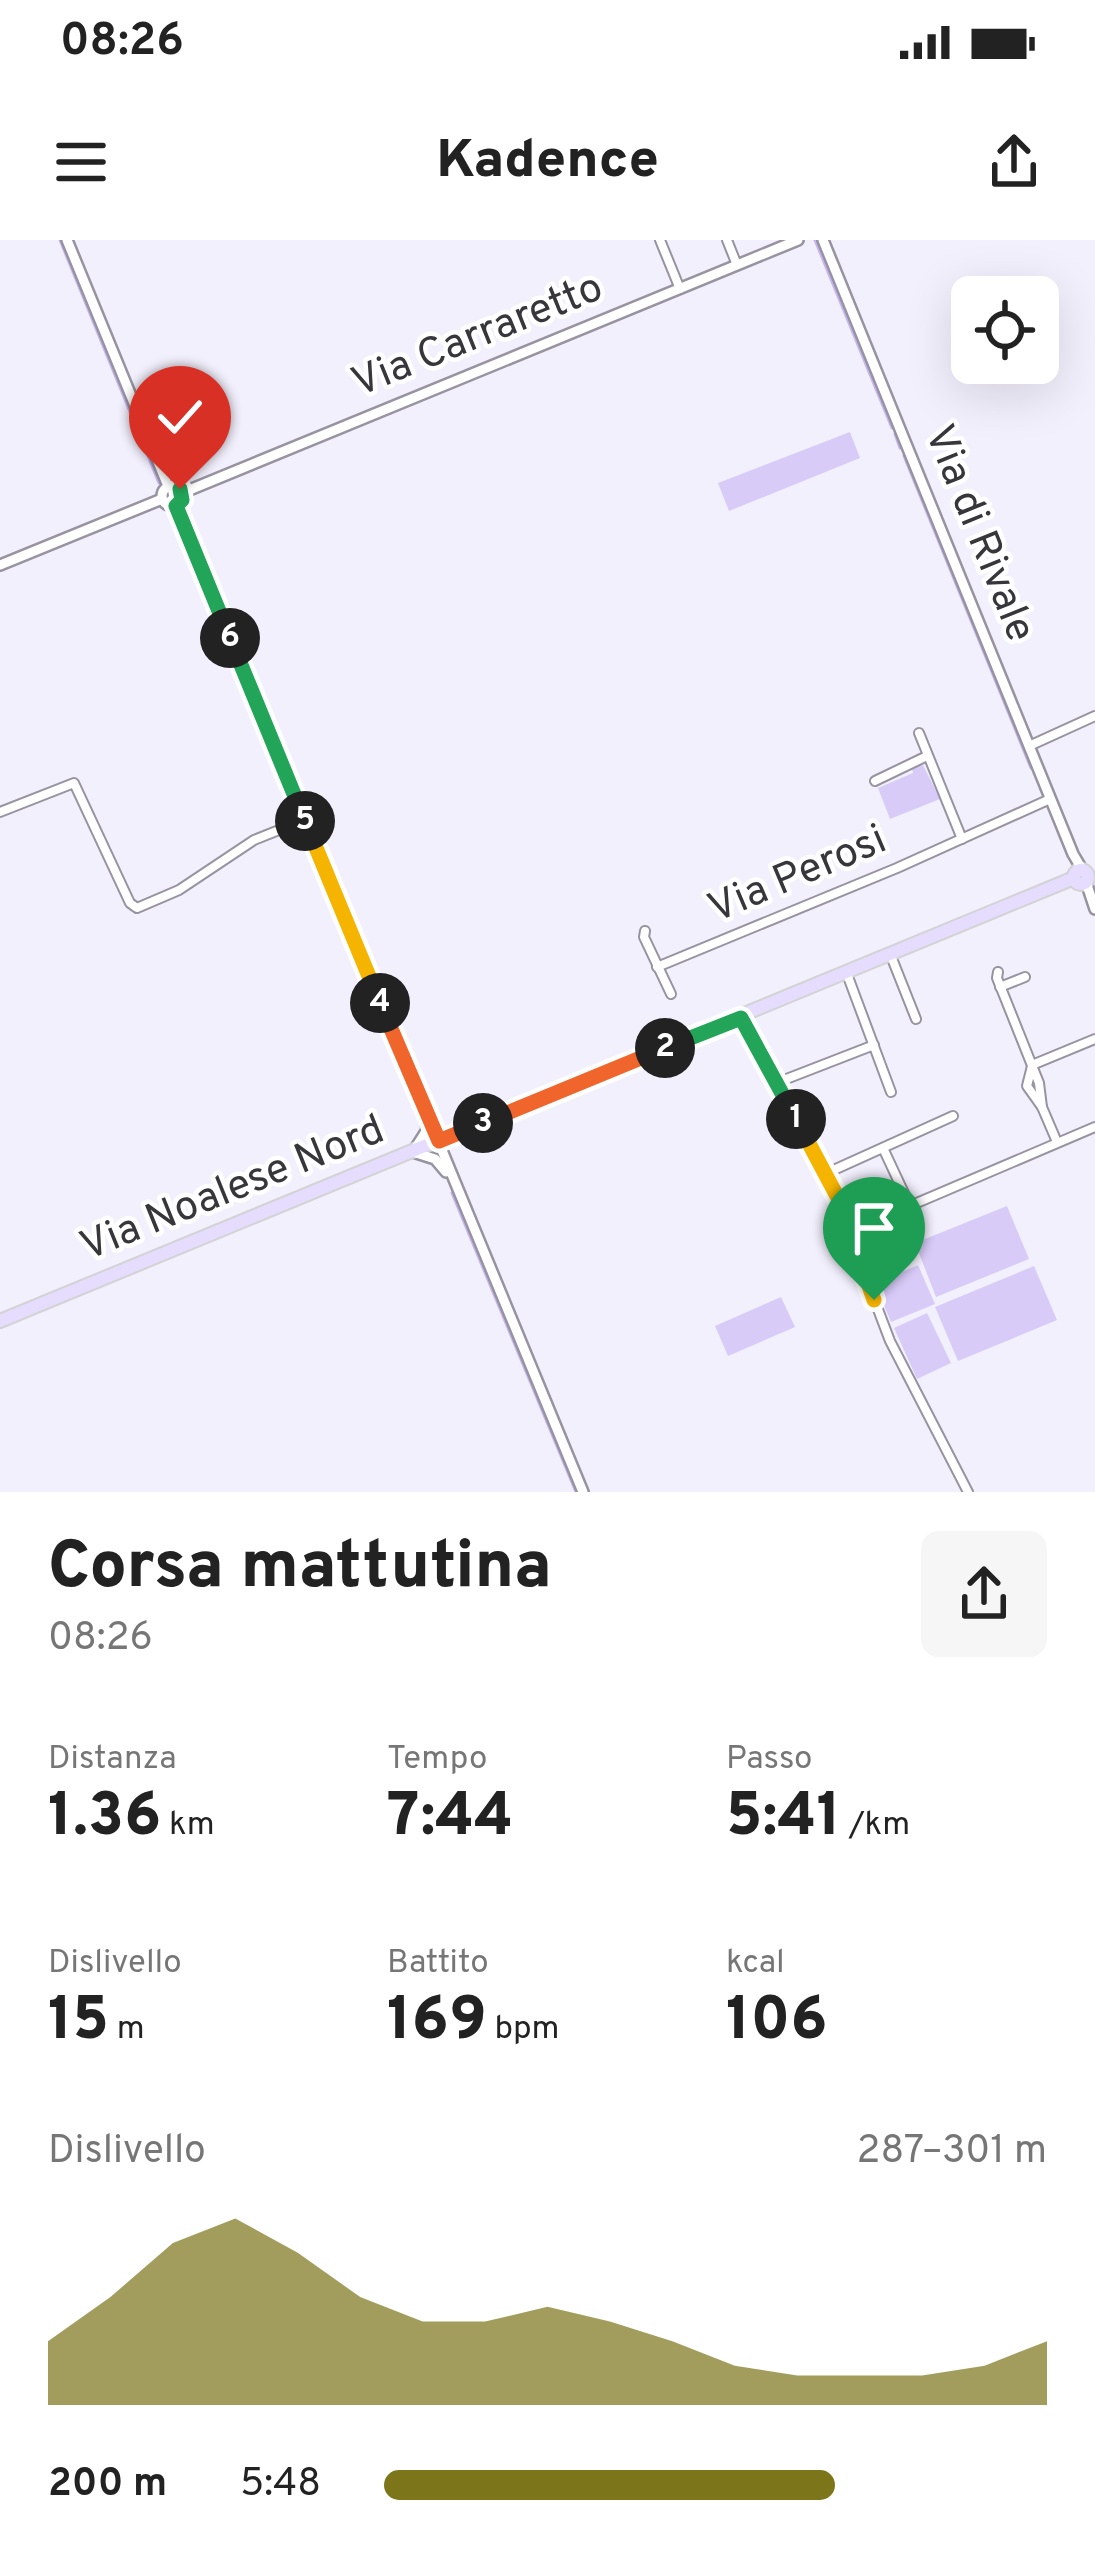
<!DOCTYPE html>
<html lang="it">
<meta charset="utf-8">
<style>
:root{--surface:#fff;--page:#f6f6f6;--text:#222;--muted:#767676;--accent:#7c7519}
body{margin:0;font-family:Overpass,sans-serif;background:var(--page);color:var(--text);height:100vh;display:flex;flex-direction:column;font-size:45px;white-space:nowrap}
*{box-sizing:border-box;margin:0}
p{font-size:39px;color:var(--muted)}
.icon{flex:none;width:66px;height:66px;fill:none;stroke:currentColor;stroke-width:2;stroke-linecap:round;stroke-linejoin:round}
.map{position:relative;height:1252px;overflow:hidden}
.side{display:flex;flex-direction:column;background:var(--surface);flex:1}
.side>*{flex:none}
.buttons{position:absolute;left:951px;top:36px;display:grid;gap:24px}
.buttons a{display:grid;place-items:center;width:108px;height:108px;border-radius:18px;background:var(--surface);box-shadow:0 12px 48px #0002;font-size:60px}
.pin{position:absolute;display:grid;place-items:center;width:102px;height:102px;color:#fff;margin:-123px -51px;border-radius:50% 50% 50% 0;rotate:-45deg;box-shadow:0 0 12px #0007}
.pin .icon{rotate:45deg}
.km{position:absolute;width:60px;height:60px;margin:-30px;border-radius:50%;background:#222;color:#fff;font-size:33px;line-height:60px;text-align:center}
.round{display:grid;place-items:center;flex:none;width:126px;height:126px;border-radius:18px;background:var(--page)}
.head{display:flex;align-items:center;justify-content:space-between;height:204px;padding:0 48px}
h1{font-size:66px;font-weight:800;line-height:90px}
.figures{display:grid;grid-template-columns:repeat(3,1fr);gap:18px;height:204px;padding:12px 48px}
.figures div{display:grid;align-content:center}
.figures b{font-size:60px;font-weight:800}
.figures small{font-size:33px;font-weight:400}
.figures p{font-size:33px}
.chart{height:336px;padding:24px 48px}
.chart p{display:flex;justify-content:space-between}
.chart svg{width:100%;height:216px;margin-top:12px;fill:var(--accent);opacity:.7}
ul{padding:0 48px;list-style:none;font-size:39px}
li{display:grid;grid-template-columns:192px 144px 1fr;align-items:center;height:90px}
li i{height:30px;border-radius:15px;background:var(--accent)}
.status{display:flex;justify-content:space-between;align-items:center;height:84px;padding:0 60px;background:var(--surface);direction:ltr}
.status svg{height:33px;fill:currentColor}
header{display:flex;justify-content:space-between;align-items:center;height:156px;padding:0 48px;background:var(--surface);font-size:54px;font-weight:800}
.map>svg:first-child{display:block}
.green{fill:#d8cbf8}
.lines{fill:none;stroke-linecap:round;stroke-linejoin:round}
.stream{stroke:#c7b4f4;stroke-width:3}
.minor-casing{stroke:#9793a0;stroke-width:12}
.tertiary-casing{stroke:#9793a0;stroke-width:14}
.primary-casing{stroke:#d3d3d4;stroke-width:16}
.minor{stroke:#fff;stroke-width:8}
.tertiary{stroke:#fff;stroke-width:9}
.primary{stroke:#e6dcfe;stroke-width:12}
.split-1-casing{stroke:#fff;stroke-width:24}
.split-2-casing{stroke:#fff;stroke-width:24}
.split-3-casing{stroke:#fff;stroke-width:24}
.split-4-casing{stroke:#fff;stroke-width:24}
.split-5-casing{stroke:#fff;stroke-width:24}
.split-6-casing{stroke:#fff;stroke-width:24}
.split-7-casing{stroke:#fff;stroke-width:24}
.split-1{stroke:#f5b400;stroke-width:15}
.split-2{stroke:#22a559;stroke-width:15}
.split-3{stroke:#f0652b;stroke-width:15}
.split-4{stroke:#f0652b;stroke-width:15}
.split-5{stroke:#f5b400;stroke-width:15}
.split-6{stroke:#22a559;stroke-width:15}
.split-7{stroke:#22a559;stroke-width:15}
.labels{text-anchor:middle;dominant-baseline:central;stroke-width:9;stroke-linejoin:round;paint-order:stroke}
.street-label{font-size:42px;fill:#37363b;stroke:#fff}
</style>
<div class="status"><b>08:26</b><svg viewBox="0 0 49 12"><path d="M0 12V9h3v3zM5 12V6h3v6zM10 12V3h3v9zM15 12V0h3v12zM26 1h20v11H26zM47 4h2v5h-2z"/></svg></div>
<header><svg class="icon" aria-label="menu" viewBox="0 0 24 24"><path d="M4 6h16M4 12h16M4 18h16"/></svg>Kadence<svg class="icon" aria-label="share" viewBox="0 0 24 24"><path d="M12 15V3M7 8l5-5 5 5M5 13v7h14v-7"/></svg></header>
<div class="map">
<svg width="1095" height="1252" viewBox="0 0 1095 1252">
<rect width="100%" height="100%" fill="#f3f0fd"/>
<!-- green -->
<g class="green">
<polygon points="850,192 860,218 729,271 718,243"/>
<polygon points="923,525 940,559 890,579 878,548 913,533 912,528"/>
<polygon points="1007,966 1029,1019 936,1057 915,1003"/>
<polygon points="918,1025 935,1064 891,1082 875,1044"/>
<polygon points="1034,1026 1057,1080 958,1121 935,1067"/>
<polygon points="781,1057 795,1087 728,1116 715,1086"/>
<polygon points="927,1073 951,1123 917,1139 894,1088"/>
</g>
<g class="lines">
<!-- stream -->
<g class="stream">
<polyline points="60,0 159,243"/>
<polyline points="815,0 892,188"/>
<polyline points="895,194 900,208"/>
<polyline points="904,216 1031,528"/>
<polyline points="173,277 296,577"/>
<polyline points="300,586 421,878"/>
<polyline points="452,953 576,1252"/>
</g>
<defs>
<g id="minor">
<polyline points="660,0 680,49"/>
<polyline points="727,0 737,25"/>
<polyline points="919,493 962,599"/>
<polyline points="1029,506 1095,476"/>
<polyline points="875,541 927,516"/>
<polyline points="0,572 74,543 130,663 137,668 179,650 254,600 304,580"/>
<polyline points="645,691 644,697 671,754"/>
<polyline points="891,716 916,779"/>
<polyline points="657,727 897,628 1050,559"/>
<polyline points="998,732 997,738 1039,843 1042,867"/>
<polyline points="847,734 891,852"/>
<polyline points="1000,747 1025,737"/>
<polyline points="741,778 827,935 890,1101 968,1252"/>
<polyline points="1032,825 1095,799"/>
<polyline points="1032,826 1027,846 1042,867 1057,902"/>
<polyline points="776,843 874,805"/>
<polyline points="883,908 910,966"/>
<polyline points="827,933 953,876"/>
<polyline points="851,991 1095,887"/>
</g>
<g id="tertiary">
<polyline points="67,0 168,246"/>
<polyline points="823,0 1073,614 1083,631"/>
<circle cx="172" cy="256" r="10"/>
<polyline points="182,253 798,0"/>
<polyline points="176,266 583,1252"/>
<polyline points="0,325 162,259"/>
<polyline points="1086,642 1095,669"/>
<polyline points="426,877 427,890 413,912 435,919 446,932"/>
</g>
<g id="primary">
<circle cx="1081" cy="637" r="7"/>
<polyline points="0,1081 1074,638"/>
</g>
</defs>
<!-- minor casing -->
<use href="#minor" class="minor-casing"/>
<!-- tertiary casing -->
<use href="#tertiary" class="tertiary-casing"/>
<!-- primary casing -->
<use href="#primary" class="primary-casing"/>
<!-- minor -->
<use href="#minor" class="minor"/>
<!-- tertiary -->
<use href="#tertiary" class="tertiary"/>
<!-- primary -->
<use href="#primary" class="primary"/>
</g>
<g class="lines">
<defs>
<polyline id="split-1" points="796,879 838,958 874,1060"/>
<polyline id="split-2" points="665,808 741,778 796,879"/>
<polyline id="split-3" points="483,883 665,808"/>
<polyline id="split-4" points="380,763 439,901 483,883"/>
<polyline id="split-5" points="305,581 380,763"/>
<polyline id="split-6" points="230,398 305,581"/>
<polyline id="split-7" points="180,249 182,260 176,266 230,398"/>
</defs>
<!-- split-1 casing -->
<use href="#split-1" class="split-1-casing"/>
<!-- split-2 casing -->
<use href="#split-2" class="split-2-casing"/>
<!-- split-3 casing -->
<use href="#split-3" class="split-3-casing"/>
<!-- split-4 casing -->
<use href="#split-4" class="split-4-casing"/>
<!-- split-5 casing -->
<use href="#split-5" class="split-5-casing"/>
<!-- split-6 casing -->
<use href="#split-6" class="split-6-casing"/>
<!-- split-7 casing -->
<use href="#split-7" class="split-7-casing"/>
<!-- split-1 -->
<use href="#split-1" class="split-1"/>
<!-- split-2 -->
<use href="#split-2" class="split-2"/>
<!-- split-3 -->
<use href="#split-3" class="split-3"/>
<!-- split-4 -->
<use href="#split-4" class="split-4"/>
<!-- split-5 -->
<use href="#split-5" class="split-5"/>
<!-- split-6 -->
<use href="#split-6" class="split-6"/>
<!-- split-7 -->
<use href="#split-7" class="split-7"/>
</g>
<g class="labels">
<!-- street labels -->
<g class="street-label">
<text transform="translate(478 97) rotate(-22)">Via Carraretto</text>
<text transform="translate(978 294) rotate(68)">Via di Rivale</text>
<text transform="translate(798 636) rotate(-23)">Via Perosi</text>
<text transform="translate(233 950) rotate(-22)">Via Noalese Nord</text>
</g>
</g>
</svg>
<div class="buttons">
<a><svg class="icon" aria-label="locate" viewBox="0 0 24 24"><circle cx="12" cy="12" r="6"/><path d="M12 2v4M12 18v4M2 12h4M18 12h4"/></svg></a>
</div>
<div class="pin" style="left:874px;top:1060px;background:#1e9e55"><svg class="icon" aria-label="arrive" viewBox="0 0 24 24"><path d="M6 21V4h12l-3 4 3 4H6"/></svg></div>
<div class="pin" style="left:180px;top:249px;background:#d93025"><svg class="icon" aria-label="check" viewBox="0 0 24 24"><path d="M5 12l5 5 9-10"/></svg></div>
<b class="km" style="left:796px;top:879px">1</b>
<b class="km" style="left:665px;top:808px">2</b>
<b class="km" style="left:483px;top:883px">3</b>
<b class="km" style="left:380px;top:763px">4</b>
<b class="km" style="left:305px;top:581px">5</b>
<b class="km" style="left:230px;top:398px">6</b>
</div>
<section class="side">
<div class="head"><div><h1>Corsa mattutina</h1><p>08:26</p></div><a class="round"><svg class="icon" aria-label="share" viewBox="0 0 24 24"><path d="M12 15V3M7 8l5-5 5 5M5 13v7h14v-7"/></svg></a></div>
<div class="figures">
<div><p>Distanza</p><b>1.36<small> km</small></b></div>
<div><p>Tempo</p><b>7:44</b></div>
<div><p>Passo</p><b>5:41<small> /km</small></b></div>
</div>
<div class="figures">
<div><p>Dislivello</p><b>15<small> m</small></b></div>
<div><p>Battito</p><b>169<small> bpm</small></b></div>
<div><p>kcal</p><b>106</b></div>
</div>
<div class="chart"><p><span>Dislivello</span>287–301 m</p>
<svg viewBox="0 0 160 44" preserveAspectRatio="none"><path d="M0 44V31L10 22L20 11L30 6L40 13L50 22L60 27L70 27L80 24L90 27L100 31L110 36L120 38L130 38L140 38L150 36L160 31V44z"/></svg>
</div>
<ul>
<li><b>200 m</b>5:48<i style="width:68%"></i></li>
</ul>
</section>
